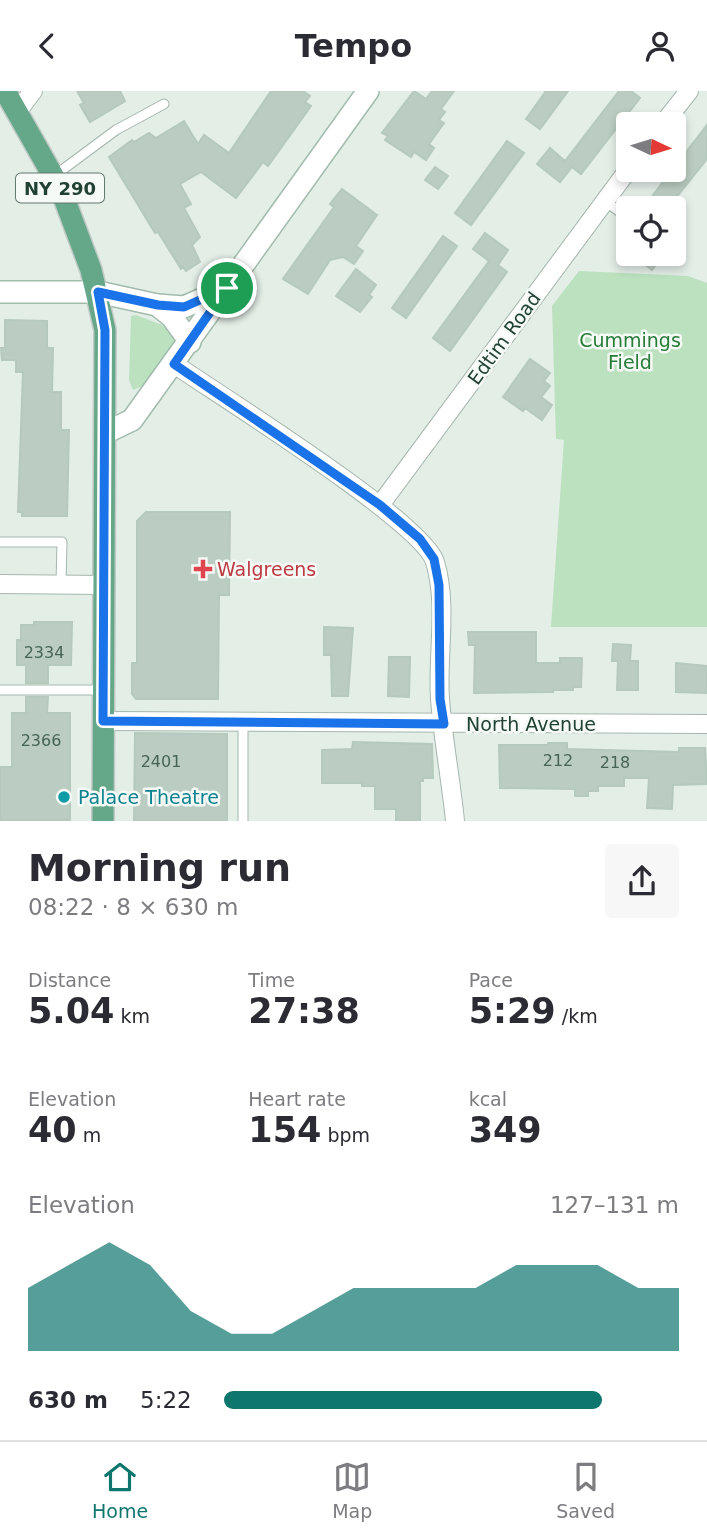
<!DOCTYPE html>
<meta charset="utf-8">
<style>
:root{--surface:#fff;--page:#f7f7f7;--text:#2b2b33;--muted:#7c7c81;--line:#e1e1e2;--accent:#0f766e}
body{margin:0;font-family:"DejaVu Sans",sans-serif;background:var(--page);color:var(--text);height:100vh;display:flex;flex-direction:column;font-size:26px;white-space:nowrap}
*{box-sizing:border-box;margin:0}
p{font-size:23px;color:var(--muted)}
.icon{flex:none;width:38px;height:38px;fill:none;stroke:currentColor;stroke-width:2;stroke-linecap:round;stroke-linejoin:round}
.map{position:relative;height:730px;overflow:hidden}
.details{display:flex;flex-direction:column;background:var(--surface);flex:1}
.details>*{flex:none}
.needle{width:46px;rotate:94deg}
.fabs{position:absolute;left:616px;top:21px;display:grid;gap:14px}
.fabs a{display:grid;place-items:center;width:70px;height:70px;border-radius:7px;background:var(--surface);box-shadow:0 4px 10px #0003;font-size:35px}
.pin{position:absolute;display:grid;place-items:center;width:60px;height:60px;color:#fff;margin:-30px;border:4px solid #fff;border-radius:50%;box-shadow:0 2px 7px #0007}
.round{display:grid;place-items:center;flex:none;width:74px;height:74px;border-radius:7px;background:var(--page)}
.head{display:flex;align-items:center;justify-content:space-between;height:119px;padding:0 28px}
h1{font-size:38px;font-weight:800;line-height:52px}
.figures{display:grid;grid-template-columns:repeat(3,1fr);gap:10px;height:119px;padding:7px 28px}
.figures div{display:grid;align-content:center}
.figures b{font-size:35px;font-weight:800}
.figures small{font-size:19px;font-weight:400}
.figures p{font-size:19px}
.chart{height:196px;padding:14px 28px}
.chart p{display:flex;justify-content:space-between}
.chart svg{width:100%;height:126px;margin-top:7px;fill:var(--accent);opacity:.7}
ul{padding:0 28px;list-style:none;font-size:23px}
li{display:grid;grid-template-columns:112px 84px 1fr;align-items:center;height:52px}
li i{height:18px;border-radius:9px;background:var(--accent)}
header{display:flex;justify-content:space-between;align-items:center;height:91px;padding:0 28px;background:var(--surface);font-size:32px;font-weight:800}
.menu{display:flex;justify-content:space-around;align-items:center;height:98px;border-top:2px solid var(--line);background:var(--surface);font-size:19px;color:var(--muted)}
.menu a{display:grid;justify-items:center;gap:4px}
.menu .active{color:var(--accent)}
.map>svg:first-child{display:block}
.green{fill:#bbe1be}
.building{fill:#bbccc2;stroke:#b5c9bd;stroke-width:2}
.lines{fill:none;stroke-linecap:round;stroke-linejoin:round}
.lane-casing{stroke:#a5b7ad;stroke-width:11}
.street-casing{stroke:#a5b7ad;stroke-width:20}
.secondary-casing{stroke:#a1bbad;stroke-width:24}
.primary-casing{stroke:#c1cac6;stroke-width:24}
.lane{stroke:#fff;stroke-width:9}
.street{stroke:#fff;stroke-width:18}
.secondary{stroke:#fff;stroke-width:21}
.primary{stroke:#64a889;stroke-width:21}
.route-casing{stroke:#fff;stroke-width:14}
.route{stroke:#1a73e8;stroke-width:9}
.health-dot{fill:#e0444e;stroke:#f5faf6;stroke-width:2.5}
.culture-dot{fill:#0f9aa8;stroke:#f5faf6;stroke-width:2.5}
.labels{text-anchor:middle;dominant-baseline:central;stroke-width:5;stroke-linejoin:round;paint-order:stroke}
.number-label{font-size:16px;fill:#486457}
.shield{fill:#f5faf6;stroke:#61796e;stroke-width:2}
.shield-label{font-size:18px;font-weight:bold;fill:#214233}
.street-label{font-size:19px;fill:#214233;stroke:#f5faf6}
.park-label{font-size:19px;fill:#277c38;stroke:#f5faf6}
.health-label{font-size:19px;fill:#be3a42;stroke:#f5faf6;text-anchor:start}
.culture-label{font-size:19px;fill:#0d838f;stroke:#f5faf6;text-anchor:start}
</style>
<header><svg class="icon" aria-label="back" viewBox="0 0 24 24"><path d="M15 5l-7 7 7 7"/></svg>Tempo<svg class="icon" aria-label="person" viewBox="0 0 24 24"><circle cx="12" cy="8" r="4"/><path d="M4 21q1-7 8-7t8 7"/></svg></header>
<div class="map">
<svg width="707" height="730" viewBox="0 0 707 730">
<rect width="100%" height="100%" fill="#e3eee7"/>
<!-- green -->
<g class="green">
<polygon points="579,180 688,185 707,192 707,536 551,536 564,349 556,348 552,215"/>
<polygon points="136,224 170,237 176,248 143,295 133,299 129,289 131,225"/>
</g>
<!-- building -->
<g class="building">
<polygon points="77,0 120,0 125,10 90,31 80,14 84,12"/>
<polygon points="271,0 303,0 310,5 305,11 311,15 268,75 263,71 236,107 201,81 180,93 191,113 184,117 200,146 192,154 200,171 186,180 183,176 181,178 158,141 155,142 109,66 132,49 134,51 149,42 156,47 184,30 198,53 204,44 229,62"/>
<polygon points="414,0 426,8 432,0 454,0 441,18 445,21 439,29 444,32 429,53 434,57 426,69 414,61 411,66 385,49 388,45 382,42"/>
<polygon points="546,0 568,0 540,38 526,28"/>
<polygon points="619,0 631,0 640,7 581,83 572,76 560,91 537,73 550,57 565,70"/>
<polygon points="707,34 707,68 668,117 643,117"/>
<polygon points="507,50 524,62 471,134 455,122"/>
<polygon points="435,76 448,85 438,98 425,89"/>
<polygon points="342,98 377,124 356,155 363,160 354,173 343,166 330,169 308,203 283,188 334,116 330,113"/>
<polygon points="485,142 508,159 498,174 507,181 450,260 433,247 489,170 473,158"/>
<polygon points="443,145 457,155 406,227 392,217"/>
<polygon points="631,163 664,163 652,179"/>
<polygon points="356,178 376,194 369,204 372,206 360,221 336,205"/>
<polygon points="5,229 47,230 47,257 53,257 52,301 61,301 61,339 69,339 67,425 22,425 22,421 18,421 23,281 16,281 16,269 2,269 1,257 5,257"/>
<polygon points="530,268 550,282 544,290 550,295 541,306 552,314 542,329 525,317 523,320 503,306"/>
<polygon points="146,421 230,421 229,504 219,504 218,608 136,608 132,603 132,572 137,572 137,430"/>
<polygon points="34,531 72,531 71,574 48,574 48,592 26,592 26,574 17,574 17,549 21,549 21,534 34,534"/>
<polygon points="324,536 353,537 348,605 332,605 331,564 324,564"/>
<polygon points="468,541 536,541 536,572 560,572 560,567 582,567 581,596 573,596 573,599 553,599 553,601 474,602 475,554 469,554"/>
<polygon points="613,553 631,554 630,570 638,570 638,599 617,599 618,570 612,570"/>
<polygon points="389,566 410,566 409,606 388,605"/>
<polygon points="676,572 707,575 707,602 676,601"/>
<polygon points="26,606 48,606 47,622 70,622 70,729 0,729 0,676 12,676 12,622 26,622"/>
<polygon points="135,642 227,643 227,730 134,730"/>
<polygon points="353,651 432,653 433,687 423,687 423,690 420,690 420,730 396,730 396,718 375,718 375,695 362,695 362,692 322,692 322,659 352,658"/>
<polygon points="548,652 567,652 567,658 679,661 679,657 705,657 707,693 673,694 672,718 647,717 649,687 624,687 624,695 598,695 598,700 588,700 588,705 575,705 575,698 500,697 499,654 548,654"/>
</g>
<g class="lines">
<defs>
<g id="lane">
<polyline points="54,85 116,39 164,13"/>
<polyline points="605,110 628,127"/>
<polyline points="0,451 62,451 61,493"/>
<polyline points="0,599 103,599"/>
<polyline points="243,631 243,730"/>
</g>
<g id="street">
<polyline points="17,21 33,0"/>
<polyline points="663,33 689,0"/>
<path d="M174 273C219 304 423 431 435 471 448 514 437 564 440 608 443 649 451 689 455 730"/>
<polyline points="380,414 628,79"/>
<polyline points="0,493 104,494"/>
<polyline points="103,630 707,633"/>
</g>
<g id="secondary">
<polyline points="0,201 98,201 157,214 184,216 227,197"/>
<polyline points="157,214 172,226 190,251"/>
<polyline points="105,342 132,329 368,0"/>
</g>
<polyline id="primary" points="5,0 61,99 91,179 105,239 103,730"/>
</defs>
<!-- lane casing -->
<use href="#lane" class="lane-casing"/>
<!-- street casing -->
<use href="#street" class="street-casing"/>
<!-- secondary casing -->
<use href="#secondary" class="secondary-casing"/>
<!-- primary casing -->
<use href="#primary" class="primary-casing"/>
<!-- lane -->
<use href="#lane" class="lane"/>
<!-- street -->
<use href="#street" class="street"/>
<!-- secondary -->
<use href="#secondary" class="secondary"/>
<!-- primary -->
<use href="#primary" class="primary"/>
</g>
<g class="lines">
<defs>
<polygon id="route" points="227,197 174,273 380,414 420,448 434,468 439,494 440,608 444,633 103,630 105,239 98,201 158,214 184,216"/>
</defs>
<!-- route casing -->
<use href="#route" class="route-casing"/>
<!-- route -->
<use href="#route" class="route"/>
</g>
<!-- markers -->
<path class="health-dot" d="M199.5 467.5h7v7h7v7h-7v7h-7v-7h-7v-7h7z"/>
<circle class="culture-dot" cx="64" cy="706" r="7"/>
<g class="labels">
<!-- number labels -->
<g class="number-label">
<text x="44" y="561">2334</text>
<text x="41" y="649">2366</text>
<text x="558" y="669">212</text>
<text x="161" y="670">2401</text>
<text x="615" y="671">218</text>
</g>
<!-- shield labels -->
<rect class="shield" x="16" y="82.5" width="88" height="29" rx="5"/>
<g class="shield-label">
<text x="60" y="97">NY 290</text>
</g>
<!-- street labels -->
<g class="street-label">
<text transform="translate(504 247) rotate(-54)">Edtim Road</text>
<text x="531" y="633">North Avenue</text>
</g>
<!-- park labels -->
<g class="park-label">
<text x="630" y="249">Cummings<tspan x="630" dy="22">Field</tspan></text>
</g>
<!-- health labels -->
<g class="health-label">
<text x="217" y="478">Walgreens</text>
</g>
<!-- culture labels -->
<g class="culture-label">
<text x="78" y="706">Palace Theatre</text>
</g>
</g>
</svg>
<div class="fabs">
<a><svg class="needle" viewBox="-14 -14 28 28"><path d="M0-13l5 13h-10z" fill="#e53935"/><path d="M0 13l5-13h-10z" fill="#7c7c81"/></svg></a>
<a><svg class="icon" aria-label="locate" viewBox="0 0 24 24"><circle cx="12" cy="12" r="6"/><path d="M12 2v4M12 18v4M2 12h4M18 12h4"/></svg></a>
</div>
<div class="pin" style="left:227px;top:197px;background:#1e9e55"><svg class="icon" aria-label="arrive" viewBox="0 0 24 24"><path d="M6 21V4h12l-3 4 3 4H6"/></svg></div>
</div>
<section class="details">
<div class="head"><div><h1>Morning run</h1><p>08:22 · 8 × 630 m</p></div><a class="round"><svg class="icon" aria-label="share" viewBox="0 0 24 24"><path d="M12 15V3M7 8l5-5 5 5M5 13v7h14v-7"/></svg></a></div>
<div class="figures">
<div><p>Distance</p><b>5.04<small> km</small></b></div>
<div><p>Time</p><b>27:38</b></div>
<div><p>Pace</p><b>5:29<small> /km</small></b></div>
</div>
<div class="figures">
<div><p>Elevation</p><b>40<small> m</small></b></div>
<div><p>Heart rate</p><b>154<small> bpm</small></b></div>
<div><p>kcal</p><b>349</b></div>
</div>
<div class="chart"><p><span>Elevation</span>127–131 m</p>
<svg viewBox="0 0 160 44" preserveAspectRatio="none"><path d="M0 44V22L10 14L20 6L30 14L40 30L50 38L60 38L70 30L80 22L90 22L100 22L110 22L120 14L130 14L140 14L150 22L160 22V44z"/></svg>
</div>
<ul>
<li><b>630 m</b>5:22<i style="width:83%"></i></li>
</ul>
</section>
<nav class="menu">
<a class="active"><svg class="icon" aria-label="home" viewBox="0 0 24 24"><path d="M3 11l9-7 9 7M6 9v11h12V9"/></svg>Home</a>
<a><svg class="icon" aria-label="map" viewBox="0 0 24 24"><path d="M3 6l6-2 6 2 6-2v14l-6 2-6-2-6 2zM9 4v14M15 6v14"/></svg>Map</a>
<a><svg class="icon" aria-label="saved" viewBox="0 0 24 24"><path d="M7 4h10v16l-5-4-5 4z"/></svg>Saved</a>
</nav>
